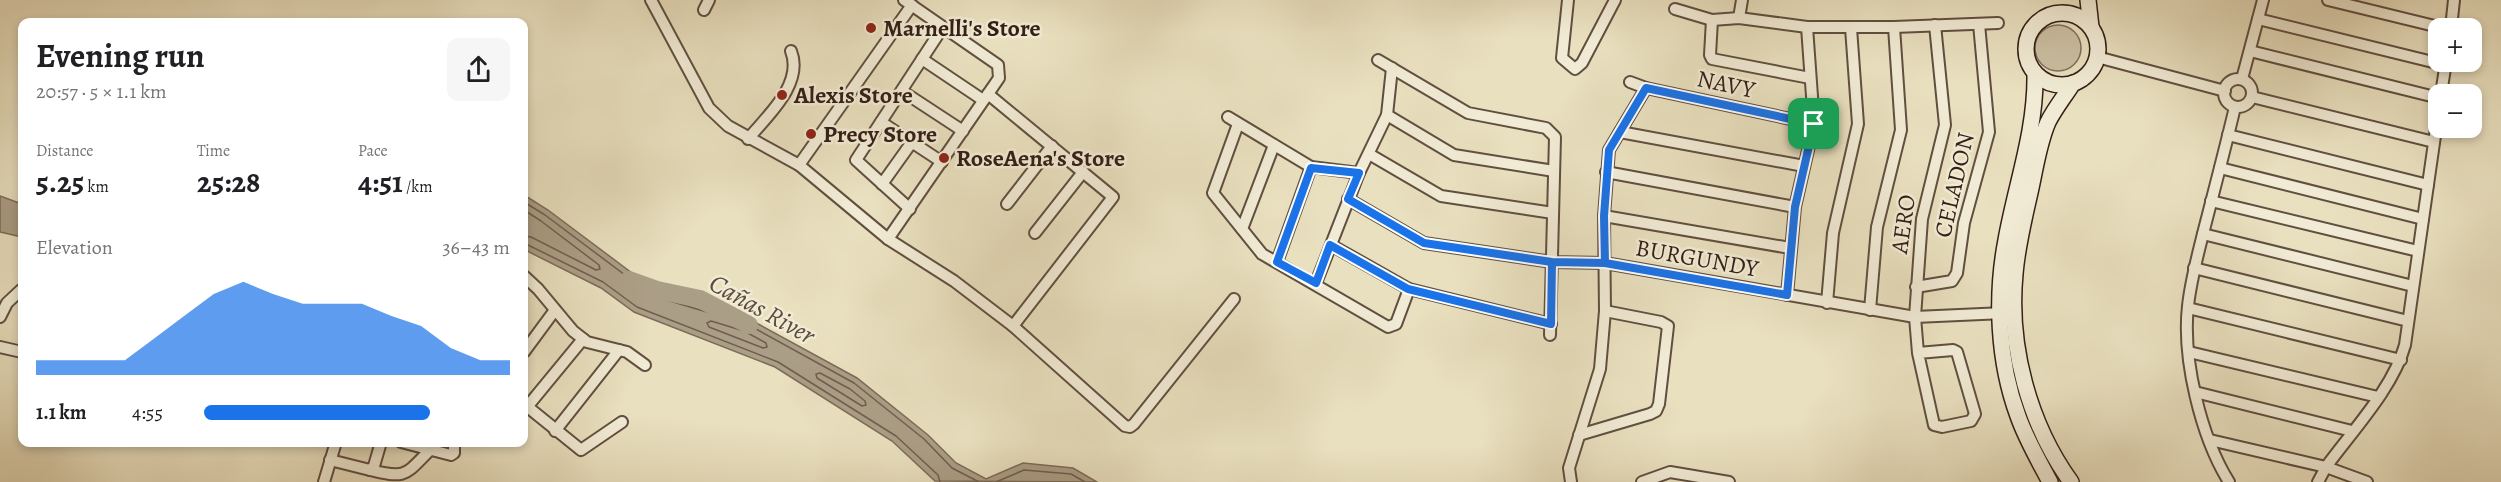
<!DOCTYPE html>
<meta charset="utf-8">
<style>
:root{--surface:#fff;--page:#f6f6f6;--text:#202124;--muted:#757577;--accent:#1a73e8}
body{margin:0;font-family:Alegreya,serif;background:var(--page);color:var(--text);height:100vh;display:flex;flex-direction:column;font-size:22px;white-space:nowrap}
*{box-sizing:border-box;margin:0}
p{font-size:20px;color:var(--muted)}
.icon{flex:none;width:33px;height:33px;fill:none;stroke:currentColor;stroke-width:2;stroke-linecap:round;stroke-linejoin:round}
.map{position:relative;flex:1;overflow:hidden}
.sheet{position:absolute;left:18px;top:18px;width:510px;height:429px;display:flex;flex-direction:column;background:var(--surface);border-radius:12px;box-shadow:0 3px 9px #0003}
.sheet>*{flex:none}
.controls{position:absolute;left:2428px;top:18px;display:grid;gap:12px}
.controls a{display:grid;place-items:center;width:54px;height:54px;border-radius:12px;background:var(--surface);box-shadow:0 3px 9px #0003;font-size:30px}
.pin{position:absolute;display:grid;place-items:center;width:51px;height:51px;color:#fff;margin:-26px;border-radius:12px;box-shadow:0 3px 9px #0006}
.round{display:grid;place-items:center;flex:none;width:63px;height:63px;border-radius:12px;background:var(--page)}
.summary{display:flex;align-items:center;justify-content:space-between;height:102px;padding:0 18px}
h1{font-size:33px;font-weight:600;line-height:45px}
.figures{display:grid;grid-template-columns:repeat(3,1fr);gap:9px;height:102px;padding:6px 18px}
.figures div{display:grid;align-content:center}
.figures b{font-size:30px;font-weight:600}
.figures small{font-size:16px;font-weight:400}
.figures p{font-size:16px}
.chart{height:168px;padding:12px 18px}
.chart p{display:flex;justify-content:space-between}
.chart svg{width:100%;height:108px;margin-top:6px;fill:var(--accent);opacity:.7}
ul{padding:0 18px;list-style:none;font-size:20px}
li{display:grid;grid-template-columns:96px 72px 1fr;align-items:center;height:45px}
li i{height:15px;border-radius:8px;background:var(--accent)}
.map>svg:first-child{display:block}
.green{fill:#cabfa2;stroke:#7e6f5c;stroke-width:1.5}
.water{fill:#ab9e86;stroke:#7b6b59;stroke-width:1.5}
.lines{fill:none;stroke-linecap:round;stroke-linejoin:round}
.shore{stroke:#6f5e4e;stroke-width:1.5}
.river{stroke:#ab9e86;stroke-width:18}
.street-casing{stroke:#604f40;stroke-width:14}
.secondary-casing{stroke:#331f16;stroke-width:18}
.street{stroke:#f1ebd5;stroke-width:10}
.secondary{stroke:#f1ebd5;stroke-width:15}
.route-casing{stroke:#fff;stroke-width:12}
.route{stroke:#1a73e8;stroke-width:8}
.poi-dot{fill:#8f2418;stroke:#f1ebd5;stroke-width:2}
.labels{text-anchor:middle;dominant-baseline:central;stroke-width:5;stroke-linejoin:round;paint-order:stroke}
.poi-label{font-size:24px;font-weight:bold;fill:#331f16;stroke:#f1ebd5;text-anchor:start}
.street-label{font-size:24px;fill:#331f16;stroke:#f1ebd5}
.water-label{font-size:26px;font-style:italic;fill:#5d4b3d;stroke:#f1ebd5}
</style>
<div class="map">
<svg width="2501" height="482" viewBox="0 0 2501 482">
<rect width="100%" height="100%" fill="#e9e0bf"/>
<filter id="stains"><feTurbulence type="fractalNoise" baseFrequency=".00333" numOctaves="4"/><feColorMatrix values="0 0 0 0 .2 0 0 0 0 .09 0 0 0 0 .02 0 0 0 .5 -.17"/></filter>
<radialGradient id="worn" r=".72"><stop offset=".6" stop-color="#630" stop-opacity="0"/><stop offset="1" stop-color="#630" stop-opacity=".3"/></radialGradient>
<!-- green -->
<circle class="green" cx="2058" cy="48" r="23"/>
<!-- water -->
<g class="water">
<polygon points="524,195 548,210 656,291 749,319 857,378 928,435 956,463 986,479 1023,463 1073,468 1097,482 935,481 892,441 775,367 634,312 601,288 529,252 524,247"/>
<polygon points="0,196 22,204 22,237 0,232"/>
</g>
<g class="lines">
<!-- shore -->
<g class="shore">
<polyline points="524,202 545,215 653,296 747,324 854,383 924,439 952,468 979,482"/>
<polyline points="524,210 541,221 599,265 600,269 596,270 531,237 524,236"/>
<polyline points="524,243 603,282 637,307 778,362 896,436 938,475 940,482"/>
<polygon points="711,321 744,331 766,343 767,347 763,348 709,327 707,323"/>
<polygon points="820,373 850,389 865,401 866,405 862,406 817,378 816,374"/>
<polyline points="996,482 1024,470 1071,474 1085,482"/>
</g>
<!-- river -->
<polyline class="river" points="629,280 657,290 700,299 749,325"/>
<defs>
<g id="street">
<polyline points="651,0 709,108 728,126 799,165 912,5"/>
<polyline points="1568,0 1562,58 1575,69 1582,63 1615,0"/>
<polyline points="2328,0 2443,28"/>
<polyline points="1675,9 1712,20 1739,18 1807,27 1894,27 1998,23"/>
<polyline points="704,10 709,0"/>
<polyline points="1739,18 1742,0"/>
<polyline points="2258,19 2445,65"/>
<polyline points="1712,20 1710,55 1712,59 1810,78"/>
<polyline points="2451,28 2454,0"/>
<polyline points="2250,51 2439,98"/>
<polyline points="2097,57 2225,91"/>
<polyline points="922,59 983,100"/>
<polyline points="1378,60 1468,113 1546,128 1555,137 1550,335"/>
<polyline points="2242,79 2263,0"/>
<circle cx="2238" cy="93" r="14"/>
<polyline points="1630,82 1646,88 1814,124"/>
<polyline points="902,91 963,131"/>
<polyline points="988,94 1113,197 1013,326"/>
<polyline points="2441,94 2446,62"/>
<polyline points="2252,97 2434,142"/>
<polyline points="1387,115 1454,155 1554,171"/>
<polyline points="1228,117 1311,167 1359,173"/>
<polyline points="881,122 942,162"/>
<polyline points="1238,124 1213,193 1262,254 1388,327 1396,324 1409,289"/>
<polyline points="1620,132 1804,166"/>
<polyline points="2228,135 2428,185"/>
<path d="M748 139C767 116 804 84 791 51"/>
<polyline points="1369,154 1441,196 1553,213"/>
<polyline points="799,165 888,239 954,281 1013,326 1125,426 1130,427 1134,424 1234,299"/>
<polyline points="2220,168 2423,219"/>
<polyline points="1606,172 1795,207"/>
<polyline points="882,184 912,142"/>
<polyline points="1348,199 1424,243 1552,262 1605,263 1915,317 2004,313"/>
<polyline points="2211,201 2418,251"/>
<polyline points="1007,204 1052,146"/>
<polyline points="910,209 856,160 943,27"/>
<polyline points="1604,216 1790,248"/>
<polyline points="1242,229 1274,145"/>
<polyline points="1035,233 1083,172"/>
<polyline points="2203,234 2413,286"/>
<polyline points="888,239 999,78 998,65 904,0"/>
<polyline points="1331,245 1409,289 1551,324"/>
<polyline points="1277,262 1311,167"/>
<polyline points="2194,268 2408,321"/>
<polyline points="524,276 538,289 573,331 587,342 627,352 645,365"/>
<polyline points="1316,283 1359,173 1387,115 1392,68"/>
<polyline points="1916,287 1952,281 1957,273 1964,223 1989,132 1979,24"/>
<polyline points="1787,295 1795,207 1814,124 1807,27"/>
<polyline points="1827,303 1833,233 1858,124 1851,28"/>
<polyline points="2188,308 2401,360"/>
<polyline points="1870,310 1877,227 1901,130 1894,27"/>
<polyline points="0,317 7,303 22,289"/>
<polyline points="0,347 22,352"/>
<polyline points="524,352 555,310"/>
<polyline points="2189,352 2378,397"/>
<polyline points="1918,353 1953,350 1957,352 1975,414 1971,421 1942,427 1934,425 1918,353 1915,317 1922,219 1945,125 1935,25"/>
<polyline points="2195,392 2352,431"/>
<polyline points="524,404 581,450 622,422"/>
<polyline points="527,407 583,339"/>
<polyline points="555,431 619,350"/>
<polyline points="1579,435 1650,414 1656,411 1659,404 1668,326 1661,322 1605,311"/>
<polyline points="2210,440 2326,467 2367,482"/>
<polyline points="401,442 451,455 454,453 454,442"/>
<polyline points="330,460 370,470 374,466 381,442"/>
<path d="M370 470C407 479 405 475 430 450"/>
<polyline points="324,482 336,442"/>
<polyline points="1571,482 1569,468 1600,369 1605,311 1604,216 1609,150 1646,88"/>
<polyline points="1642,482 1670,472 1729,482"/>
<path d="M2229 482C2201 437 2182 359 2188 306 2191 278 2199 250 2206 222 2216 183 2226 145 2235 107"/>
<path d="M2318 482 2326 467C2353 430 2393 388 2405 345L2439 108"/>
</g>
<g id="secondary">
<polyline points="2088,0 2091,27"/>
<circle cx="2062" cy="49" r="36"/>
<path d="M2035 74C2036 131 2016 184 2006 240 1995 297 1998 362 2018 416 2026 439 2039 461 2050 482"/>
<path d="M2071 482C2029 424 2008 346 2015 274 2017 248 2023 223 2029 197 2035 172 2038 145 2048 122 2055 108 2065 96 2073 83"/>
</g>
</defs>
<!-- street casing -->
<use href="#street" class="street-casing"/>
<!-- secondary casing -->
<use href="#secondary" class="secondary-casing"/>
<!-- street -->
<use href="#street" class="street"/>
<!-- secondary -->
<use href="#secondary" class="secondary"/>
</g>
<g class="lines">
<defs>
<polyline id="route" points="1814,124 1646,88 1609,150 1604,216 1605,263 1552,262 1424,243 1348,199 1359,173 1311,168 1277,262 1316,283 1330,245 1408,289 1551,324 1552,262 1605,263 1787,295 1795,207 1814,124"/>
</defs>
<!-- route casing -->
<use href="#route" class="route-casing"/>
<!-- route -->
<use href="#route" class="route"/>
</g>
<!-- markers -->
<g class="poi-dot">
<circle cx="871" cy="28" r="6"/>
<circle cx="782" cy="95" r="6"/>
<circle cx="811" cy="134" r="6"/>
<circle cx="944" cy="158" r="6"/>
</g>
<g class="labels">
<!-- poi labels -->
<g class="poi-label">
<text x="883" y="28">Marnelli's Store</text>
<text x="794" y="95">Alexis Store</text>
<text x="823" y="134">Precy Store</text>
<text x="956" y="158">RoseAena's Store</text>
</g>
<!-- street labels -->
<g class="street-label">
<text transform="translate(1726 84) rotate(12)">NAVY</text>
<text transform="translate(1954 185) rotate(-77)">CELADON</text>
<text transform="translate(1903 224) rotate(-82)">AERO</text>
<text transform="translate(1697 258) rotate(10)">BURGUNDY</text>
</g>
<!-- water labels -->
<g class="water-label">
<text transform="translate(762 309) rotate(29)">Cañas River</text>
</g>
</g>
<rect width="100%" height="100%" filter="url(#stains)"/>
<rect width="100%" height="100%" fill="url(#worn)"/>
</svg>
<div class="controls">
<a>+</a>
<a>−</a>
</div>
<div class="pin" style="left:1814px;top:124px;background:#1e9e55"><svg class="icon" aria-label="arrive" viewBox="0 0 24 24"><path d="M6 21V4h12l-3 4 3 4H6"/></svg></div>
<section class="sheet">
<div class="summary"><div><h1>Evening run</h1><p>20:57 · 5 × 1.1 km</p></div><a class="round"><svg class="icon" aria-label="share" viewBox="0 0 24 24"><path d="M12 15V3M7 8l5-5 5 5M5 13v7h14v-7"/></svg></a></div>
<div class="figures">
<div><p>Distance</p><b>5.25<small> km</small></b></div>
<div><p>Time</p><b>25:28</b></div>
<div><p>Pace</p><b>4:51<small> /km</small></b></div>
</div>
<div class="chart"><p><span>Elevation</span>36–43 m</p>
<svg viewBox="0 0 160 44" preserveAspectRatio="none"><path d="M0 44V38L10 38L20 38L30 38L40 29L50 20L60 11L70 6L80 11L90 15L100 15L110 15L120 20L130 24L140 33L150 38L160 38V44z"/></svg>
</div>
<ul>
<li><b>1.1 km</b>4:55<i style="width:74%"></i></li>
</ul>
</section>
</div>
